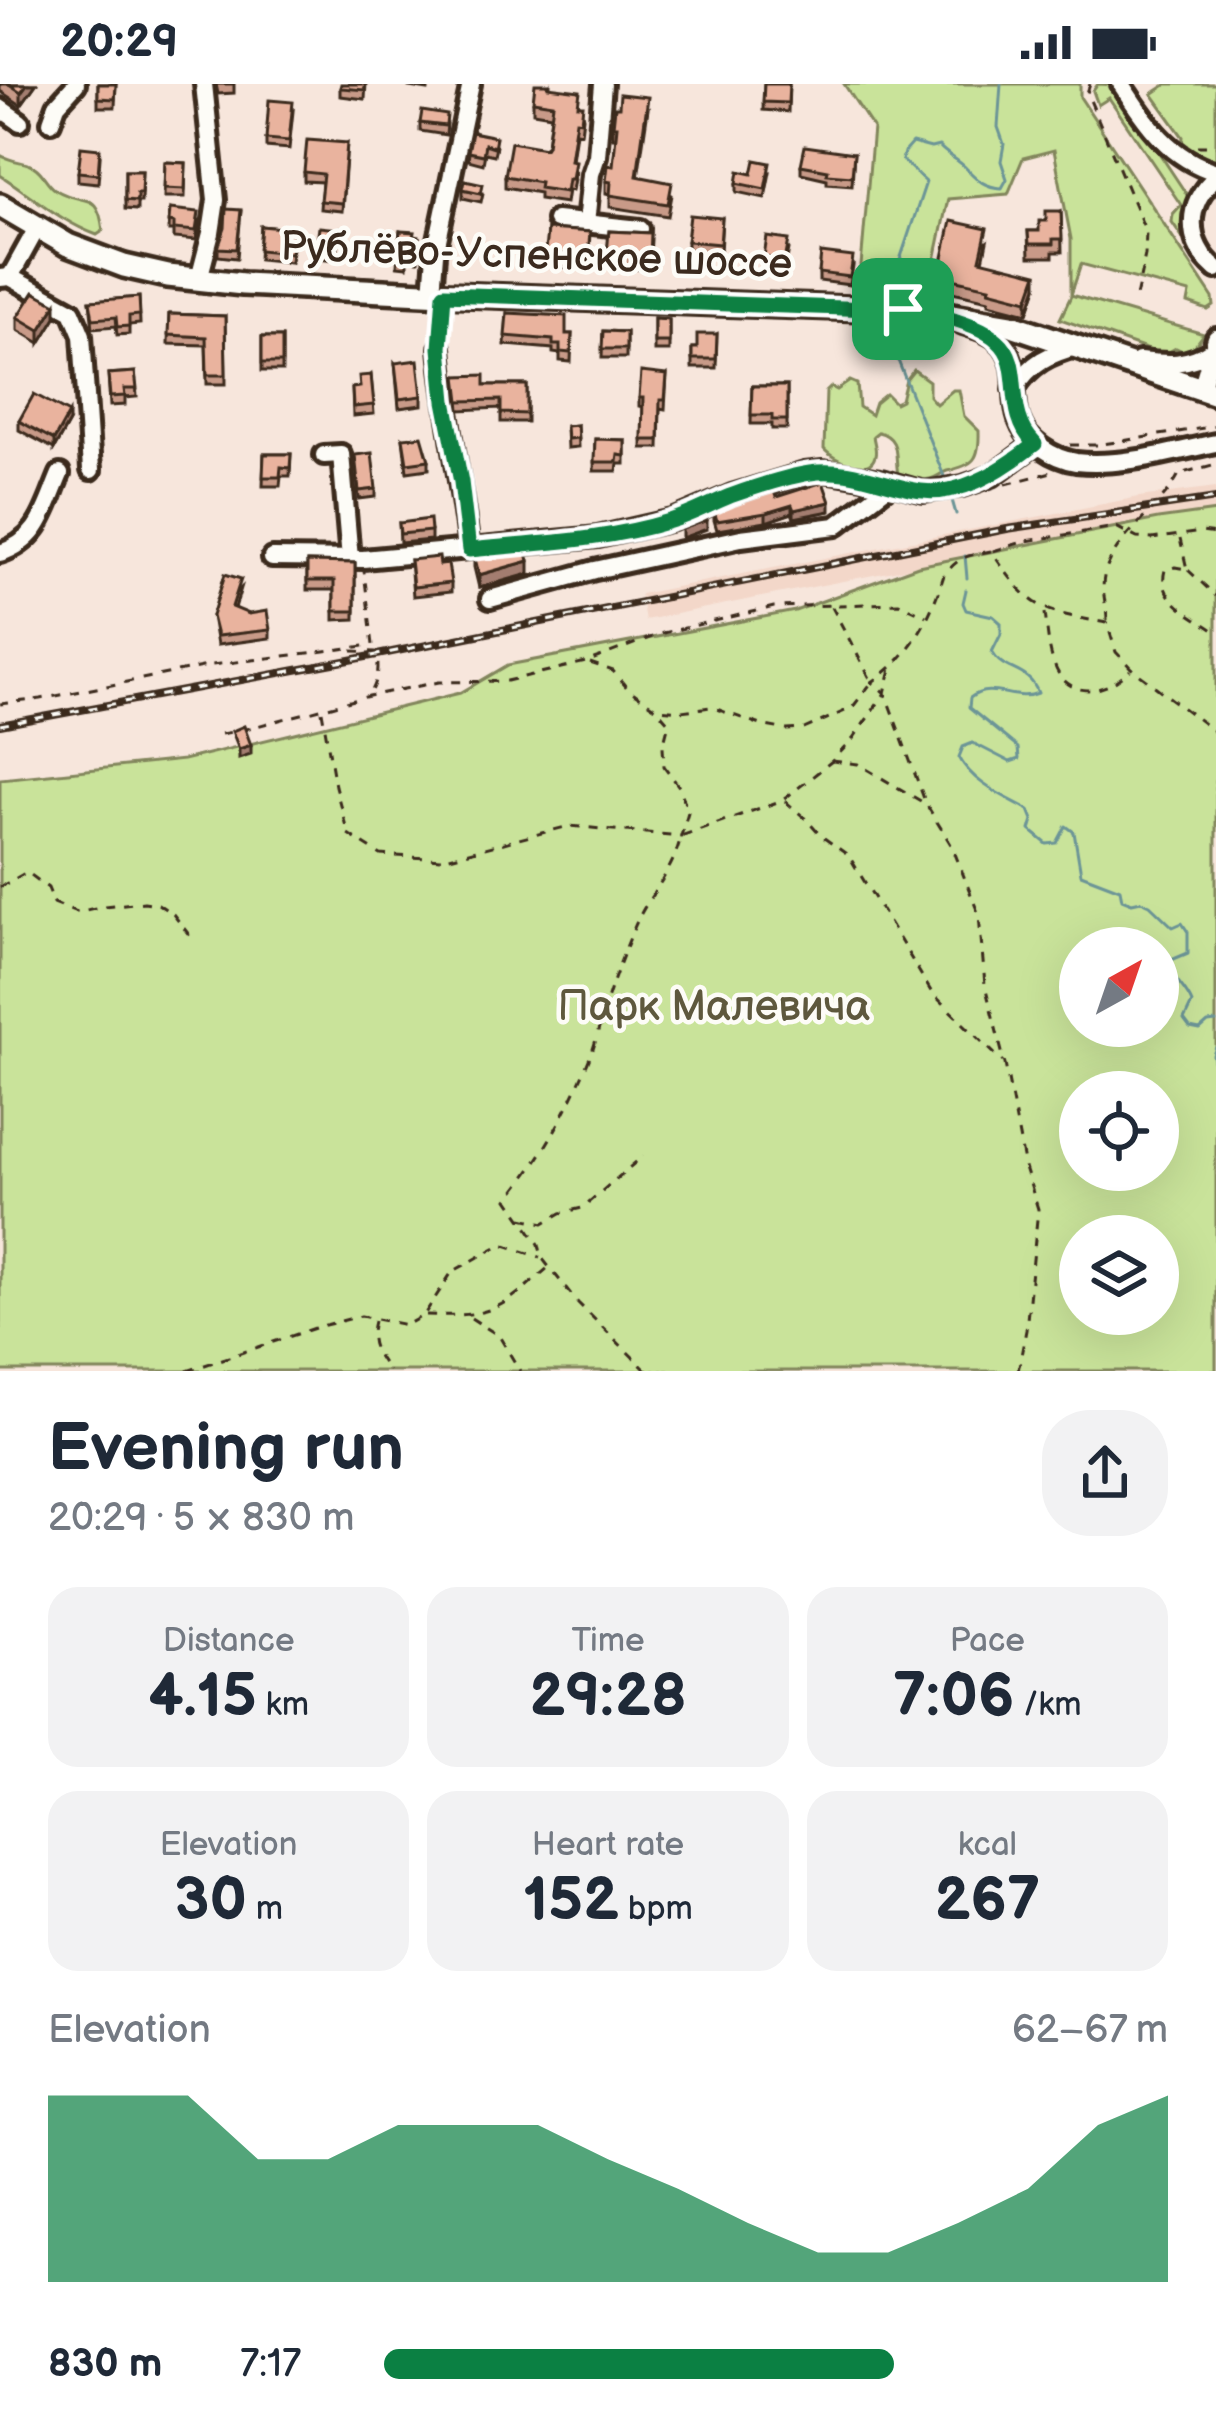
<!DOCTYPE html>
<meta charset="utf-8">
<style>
:root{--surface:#fff;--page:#f2f2f3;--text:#1f2937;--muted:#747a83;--accent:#0b8043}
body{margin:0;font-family:"Balsamiq Sans",sans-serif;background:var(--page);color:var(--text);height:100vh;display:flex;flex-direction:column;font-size:45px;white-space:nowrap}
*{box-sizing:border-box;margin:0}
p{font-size:39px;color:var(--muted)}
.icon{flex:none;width:66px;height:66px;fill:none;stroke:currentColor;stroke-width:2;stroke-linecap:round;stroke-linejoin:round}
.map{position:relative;height:1287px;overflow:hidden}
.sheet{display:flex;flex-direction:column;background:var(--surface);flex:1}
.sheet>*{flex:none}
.needle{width:78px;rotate:40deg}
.fabs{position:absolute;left:1059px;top:843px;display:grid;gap:24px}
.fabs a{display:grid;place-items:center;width:120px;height:120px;border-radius:50%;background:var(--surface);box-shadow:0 12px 48px #0002;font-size:60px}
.pin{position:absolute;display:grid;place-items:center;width:102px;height:102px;color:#fff;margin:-51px;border-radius:24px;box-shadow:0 6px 18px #0006}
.round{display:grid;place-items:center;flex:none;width:126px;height:126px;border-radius:48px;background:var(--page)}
.summary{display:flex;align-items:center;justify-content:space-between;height:204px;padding:0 48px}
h1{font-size:66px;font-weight:700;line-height:90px}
.metrics{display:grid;grid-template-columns:repeat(3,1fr);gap:18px;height:204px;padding:12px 48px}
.metrics div{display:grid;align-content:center;border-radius:30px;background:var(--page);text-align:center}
.metrics b{font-size:60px;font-weight:700}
.metrics small{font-size:33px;font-weight:400}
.metrics p{font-size:33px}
.chart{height:336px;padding:24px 48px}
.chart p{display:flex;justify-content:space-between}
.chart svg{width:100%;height:216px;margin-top:12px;fill:var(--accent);opacity:.7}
ul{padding:0 48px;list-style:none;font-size:39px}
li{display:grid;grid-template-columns:192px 144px 1fr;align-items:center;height:90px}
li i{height:30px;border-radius:15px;background:var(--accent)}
.status{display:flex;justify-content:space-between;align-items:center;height:84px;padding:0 60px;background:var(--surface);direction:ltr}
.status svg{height:33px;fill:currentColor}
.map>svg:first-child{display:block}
.built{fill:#f3d7c9}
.green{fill:#c9e39a;stroke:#82865c;stroke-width:3;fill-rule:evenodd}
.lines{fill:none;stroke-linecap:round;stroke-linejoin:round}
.stream{stroke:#6c9597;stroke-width:3}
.minor-casing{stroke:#3b2a1e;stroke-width:26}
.major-casing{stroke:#3b2a1e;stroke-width:30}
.path{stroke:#3b2a1e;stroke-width:3;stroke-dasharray:9 9;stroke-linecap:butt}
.minor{stroke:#fdfcf7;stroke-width:16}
.major{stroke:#fdfcf7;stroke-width:21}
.rail-casing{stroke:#3b2a1e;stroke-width:8}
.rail{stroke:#fdfcf7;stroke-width:3;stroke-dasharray:9;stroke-linecap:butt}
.wall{fill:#c89a88;stroke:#3b2a1e;stroke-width:3}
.shaded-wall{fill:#a37d6f;stroke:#3b2a1e;stroke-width:3}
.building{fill:#e9b39e;stroke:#3b2a1e;stroke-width:3}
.route-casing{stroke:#fff;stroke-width:24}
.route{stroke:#0b8043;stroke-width:15}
.labels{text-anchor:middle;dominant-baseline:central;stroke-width:9;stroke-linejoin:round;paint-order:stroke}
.street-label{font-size:42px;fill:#3b2a1e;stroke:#fdfcf7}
.park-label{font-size:42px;fill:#5e583d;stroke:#fdfcf7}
</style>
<div class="status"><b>20:29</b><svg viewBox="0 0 49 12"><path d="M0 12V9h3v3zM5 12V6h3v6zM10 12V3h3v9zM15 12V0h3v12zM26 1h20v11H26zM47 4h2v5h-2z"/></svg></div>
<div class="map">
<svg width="1216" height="1287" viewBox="0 0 1216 1287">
<rect width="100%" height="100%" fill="#f7e6dc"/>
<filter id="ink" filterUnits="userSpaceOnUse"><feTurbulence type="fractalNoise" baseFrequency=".00833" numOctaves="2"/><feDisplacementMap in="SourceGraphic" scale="24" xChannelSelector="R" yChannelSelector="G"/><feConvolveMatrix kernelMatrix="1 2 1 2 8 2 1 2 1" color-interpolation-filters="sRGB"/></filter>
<g filter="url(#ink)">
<!-- built -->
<polygon class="built" points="1216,403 1216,427 1158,435 645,536 640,510 1139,413"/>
<!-- green -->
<g class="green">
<polygon points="844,0 1080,0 1080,13 1213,214 1214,222 1208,226 1188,219 1190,209 1081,180 1071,211 1204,250 1189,270 1176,264 1163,271 1060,235 1071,212 1071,155 1054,66 1023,74 1008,110 948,115 928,209 859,205 873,44"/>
<polygon points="1098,0 1114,1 1187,111 1190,124 1192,167 1172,138 1173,130 1181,121 1109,14 1098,21 1093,7"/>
<polygon points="1167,0 1216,0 1216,84 1181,66 1183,53 1152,10"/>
<path d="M0 71C13 79 28 77 36 84 44 90 47 100 56 106 84 123 98 104 103 147L97 151C61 138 33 112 0 91Z"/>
<path d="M914 286 929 297V312L936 320 953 306H959L964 332 979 347C980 376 974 381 947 387 941 389 936 394 930 395 921 397 908 394 899 394 893 376 903 354 878 348L873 352C874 359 877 366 875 372 869 394 833 376 824 365L826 308 831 303 837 306 850 297 857 300 859 323 871 331 875 319 886 310 895 319 901 316 906 296Z"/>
<path d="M1216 427V1287H0V695L183 676 460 609 508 581 795 527 918 482 1158 435ZM1080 864H1158V942H1080ZM1080 1008H1158V1086H1080ZM1080 1152H1158V1230H1080Z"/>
</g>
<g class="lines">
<!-- stream -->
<g class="stream">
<path d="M899 204 900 176 926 98 902 76 904 68 912 59 931 64 939 62C947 71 957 75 965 83 977 95 983 103 1002 104L1007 95 1001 77 1004 60 998 43 1001 0"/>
<polyline points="897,259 897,274 947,400"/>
<polyline points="950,409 956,430"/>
<polyline points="965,472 967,494"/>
<path d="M966 506 963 519 966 526 993 532 1001 539V550L992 568C1003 589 1028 582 1038 609 1015 619 992 597 970 614L969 624 1018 664 1019 675 1010 678 973 659 963 663 959 673C973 700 1004 712 1029 726L1033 736 1030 746 1047 760 1057 759 1066 742 1074 748 1081 790 1120 805 1122 815 1132 819 1141 817 1150 821 1173 843 1182 839 1188 848V869L1169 877C1170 894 1186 903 1192 919L1184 936 1190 944 1200 946 1208 939 1216 938"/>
<polyline points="1216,963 1213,971 1216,989"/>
</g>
<defs>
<g id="minor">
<path d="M1121 0C1147 40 1169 74 1216 88"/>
<polyline points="0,24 20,38"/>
<polyline points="51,38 57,21 76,0"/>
<path d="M1216 93C1185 119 1185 159 1216 185"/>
<polyline points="556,136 640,145"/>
<polyline points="586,140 591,90 597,72 603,0"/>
<polyline points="10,193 37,144"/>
<polyline points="0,194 10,193 72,227 82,251 91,386"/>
<polyline points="199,195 211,149 216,116 204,0"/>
<polyline points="432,209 435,170 471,0"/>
<path d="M963 240C978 245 995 250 1004 262 1028 295 997 333 1042 364 1052 371 1063 376 1076 378 1122 383 1171 368 1216 359"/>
<path d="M440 264C446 332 461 398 469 465"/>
<path d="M1139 277C1167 280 1188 282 1212 266"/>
<path d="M1014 305C1031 278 1049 270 1079 262"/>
<polyline points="1201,305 1216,254"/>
<polyline points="324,371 341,370 350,475"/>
<path d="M0 469C40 456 45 425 60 390"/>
<polyline points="272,474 363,475 598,453 673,436 732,411 805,389 823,387 881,396 924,408 963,402 992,392 1035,360"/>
<polyline points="490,515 595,486 741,454 836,442 891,400"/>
</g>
<polyline id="major" points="0,121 68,161 124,182 168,192 243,200 444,210 929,227 1012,241 1216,310"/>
</defs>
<!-- minor casing -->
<use href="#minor" class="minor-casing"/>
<!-- major casing -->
<use href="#major" class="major-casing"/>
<!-- path -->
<g class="path">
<polyline points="1090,0 1087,9 1146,148 1145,171 1136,213"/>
<polyline points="1197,62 1216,62"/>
<polyline points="441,250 443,224"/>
<polyline points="1070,361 1097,361 1216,342"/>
<polyline points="1006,400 1055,387"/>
<path d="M1180 455 1187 485 1175 483 1165 486C1156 517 1195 532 1216 548"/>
<polyline points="993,467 1026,457 1116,443 1137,454 1152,455 1202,448 1216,450"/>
<polyline points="1188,486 1216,512"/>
<path d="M1045 529C1047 544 1048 562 1053 577 1065 617 1106 611 1130 586"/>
<path d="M1107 537C1107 521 1100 504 1105 489 1118 448 1161 426 1179 390L1216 380"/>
<path d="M352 567 376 568C380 583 378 597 370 610"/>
<polyline points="590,579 613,587 628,605 657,625 681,627 711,623 761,641 787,646 804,645 852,624 872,598 832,523"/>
<polyline points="0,620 41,615 212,581 373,561 364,488"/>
<polyline points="322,627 335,702 348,750 381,771 442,775 569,742 681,752 688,728 680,704 664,682 663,662 669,639 657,625"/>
<polyline points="242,646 369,612 439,598 507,597 586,578 663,549 774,523 899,519 926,532"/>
<polyline points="221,650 232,648"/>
<polyline points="832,677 858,680 924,719"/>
<polyline points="785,717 806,735 820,751 849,772 932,909 1003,978"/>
<polyline points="0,803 27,788 48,804 54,819 77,828 104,822 144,818 158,820 173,830 190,852"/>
<polyline points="522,1134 544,1139 561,1129 582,1124 643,1072"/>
<path d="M426 1231C493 1233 500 1226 549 1183"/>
<polyline points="471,1234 499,1252 520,1287"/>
<path d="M374 1237C368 1261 375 1267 388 1287"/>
<polyline points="187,1287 321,1242 361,1232 406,1241 424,1231 452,1188 502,1160 540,1173"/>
<path d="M647 1287 578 1219 542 1174 539 1160 508 1115C543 1073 572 1019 592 968 596 957 599 944 602 932 611 902 622 872 634 844 649 808 671 794 681 752L783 716 832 677 853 655 885 609 891 585"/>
<path d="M1018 1287 1026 1246 1038 1125 1025 1084 1005 980 985 901 979 831 952 762 926 720 885 609 872 598C911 572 930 535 944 491 961 471 967 472 991 467 1032 526 1038 527 1107 539L1116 568 1131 584 1216 649"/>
</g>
<!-- minor -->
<use href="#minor" class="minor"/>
<!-- major -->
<use href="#major" class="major"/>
<defs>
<polyline id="rail" points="0,641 377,571 1007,445 1216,414"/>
</defs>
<!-- rail casing -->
<use href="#rail" class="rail-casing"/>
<!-- rail -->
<use href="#rail" class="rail"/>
</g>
<!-- wall -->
<g class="wall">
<polygon points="0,0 36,0 21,21 0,7"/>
<polygon points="98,0 116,0 115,23 98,23"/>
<polygon points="216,0 234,0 234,9 218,10"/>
<polygon points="366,0 365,15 340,12 340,4"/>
<polygon points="409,0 429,0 428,6 409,3"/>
<polygon points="550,0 550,3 580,21 583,33 581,49 576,48 572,76 575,88 572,107 568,106 566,119 539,115 539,109 505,103 505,92 547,61 551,31 533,28 533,17"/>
<polygon points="764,0 789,0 788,28 763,26"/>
<polygon points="648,25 638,93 672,111 668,132 610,123 610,110 606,109 606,97 613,82 616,54 613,54 613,42"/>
<polygon points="293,27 289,65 266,63 266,55"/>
<polygon points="420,39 447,40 446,51 420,47"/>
<polygon points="472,48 496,62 494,71 485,69 483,80 468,76"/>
<polygon points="347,59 342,127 320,125 322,98 304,97 304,88"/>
<polygon points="854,69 852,101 827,99 827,95 801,89 801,81"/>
<polygon points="100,73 98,99 78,97 78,88"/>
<polygon points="165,78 186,79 185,113 164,113"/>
<polygon points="125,87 142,87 141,118 137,118 137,126 125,125"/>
<polygon points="770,88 765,114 737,108 737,99 752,90"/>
<polygon points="463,105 483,109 481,118 463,114"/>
<polygon points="170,125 199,136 196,156 174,154 174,147 169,147"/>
<polygon points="241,126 237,174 218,172 218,164"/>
<polygon points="1061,127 1062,168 1053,168 1053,173 1029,173 1028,147 1039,147 1046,137"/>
<polygon points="722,134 720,169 687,166 687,157"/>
<polygon points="261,142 294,145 291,178 259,175"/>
<polygon points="339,145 337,176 316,174 316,166"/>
<polygon points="547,145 590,148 588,185 545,182"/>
<polygon points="400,147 419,153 418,177 407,176 407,183 397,182"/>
<polygon points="609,147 651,149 650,186 607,183"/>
<polygon points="987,158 983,177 1037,203 1028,229 989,219 989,216 939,205 939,192"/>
<polygon points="789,165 785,185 764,182 764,173"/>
<polygon points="853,182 850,201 819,197 819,189"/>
<polygon points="139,213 140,240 129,241 129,250 117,251 116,242 93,244 90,217"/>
<polygon points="507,229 566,250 572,250 571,278 560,277 560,270 553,269 553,265 505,261"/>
<polygon points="169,230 225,232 226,300 207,300 206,261 168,260"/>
<polygon points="18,233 56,233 40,259 18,246"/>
<polygon points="654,234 669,235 669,267 654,267"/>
<polygon points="603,247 626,248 626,274 602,274"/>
<polygon points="717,250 716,284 692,284 692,264 697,264"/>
<rect x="262" y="253" width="20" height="34"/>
<polygon points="395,279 422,312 422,321 399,324"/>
<polygon points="135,288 137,313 125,314 125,321 110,322 108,290"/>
<polygon points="371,291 374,330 353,332 352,304 359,303"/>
<polygon points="667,291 665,325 660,324 659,364 642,364 643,323 639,322 639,314"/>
<polygon points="457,292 485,301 527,301 527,338 501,338 501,324 460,326"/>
<polygon points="752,302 787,302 787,345 772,345 772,340 751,340"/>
<polygon points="19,337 69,338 54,365 19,346"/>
<polygon points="577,341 578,363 567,364 566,342"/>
<polygon points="403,354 429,376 429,385 407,388"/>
<polygon points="595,355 625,356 625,380 618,380 617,387 594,387"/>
<polygon points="264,370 291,370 290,392 281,392 280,402 263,402"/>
<polygon points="355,371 376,405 376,413 359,415"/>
<polygon points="776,413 830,427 794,434 792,429 766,438 717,446 714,436 714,427"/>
<polygon points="399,439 431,447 431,456 400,459"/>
<polygon points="474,470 494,470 529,490 479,504 474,483"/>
<polygon points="410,476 440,481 451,499 451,508 413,512"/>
<polygon points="307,478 355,479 355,535 334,536 334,506 307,506"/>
<polygon points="241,504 235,524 270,546 270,554 217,561 212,532"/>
</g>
<!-- shaded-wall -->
<g class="shaded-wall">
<polygon points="27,0 36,0 21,21 21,8"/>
<polygon points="1037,190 1037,203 1028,229 1028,216"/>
<polygon points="56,220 56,233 40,259 40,246"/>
<polygon points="69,329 69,338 54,365 54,356"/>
<polygon points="830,418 830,427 794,434 794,426"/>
<polygon points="792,421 792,429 766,438 766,429"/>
<polygon points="707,436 707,445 682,454 682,445"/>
<polygon points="529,477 529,490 479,504 479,491"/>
<polygon points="251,661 251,670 239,674 239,665"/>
</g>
<!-- building -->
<g class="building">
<polygon points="9,0 27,0 21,8"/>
<polygon points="98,0 116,0 115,15 98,14"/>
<polygon points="341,0 365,0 365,6 340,4"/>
<polygon points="535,0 548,0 548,3 580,7 578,21 583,21 581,37 576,36 570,76 575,77 572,95 568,95 566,108 539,104 540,98 505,92 511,58 545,64 547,61 553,20 533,17"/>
<polygon points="764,0 789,0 788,19 763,18"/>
<polygon points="620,10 648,13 637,92 672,99 668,120 610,111 611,98 606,97 608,81 613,82 617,42 613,42 615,23 619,23"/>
<polygon points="269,16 293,18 289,57 266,55"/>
<polygon points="422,27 447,31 446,42 420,39"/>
<polygon points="472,48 496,53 494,63 485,60 483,71 468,68"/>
<polygon points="307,56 347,59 342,119 320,117 323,90 304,88"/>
<polygon points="805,62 854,69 852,92 827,90 828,86 801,81"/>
<polygon points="81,63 100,65 98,90 78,88"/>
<polygon points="755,76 770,79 765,105 737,99 739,87 752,90"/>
<polygon points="165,78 186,79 185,105 164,104"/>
<polygon points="125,87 142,87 141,109 137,109 137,117 125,116"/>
<polygon points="465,96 483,100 481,109 463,105"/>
<polygon points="170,125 199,128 196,147 174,145 174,139 169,138"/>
<polygon points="226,125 241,126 237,165 218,164 225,144"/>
<polygon points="1046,127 1061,127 1062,155 1053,155 1053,160 1029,160 1028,147 1039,147 1039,137 1046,137"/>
<polygon points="690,131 722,134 720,160 687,157"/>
<polygon points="951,137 987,145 980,176 1037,190 1028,216 989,206 990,203 939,192"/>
<polygon points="261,142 294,145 291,169 259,166"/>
<polygon points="319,143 339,145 337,168 316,166"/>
<polygon points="547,145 590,148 588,172 545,169"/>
<polygon points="400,147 415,148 414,153 419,153 418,168 407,167 407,175 397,174"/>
<polygon points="609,147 651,149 650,173 607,170"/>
<polygon points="767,153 789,156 785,177 764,173"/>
<polygon points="821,169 853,173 850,193 819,189"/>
<polygon points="34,208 56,220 40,246 18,233"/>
<polygon points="139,213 140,231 129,232 129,242 117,243 116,233 93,235 90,217"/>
<polygon points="507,229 566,232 566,250 572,250 571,269 560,268 560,261 553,261 553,256 505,252"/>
<polygon points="169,230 225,232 226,291 207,291 206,253 168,251"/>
<polygon points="654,234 669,235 669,258 654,258"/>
<polygon points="603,247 626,248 626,265 602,265"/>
<polygon points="697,250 717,250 716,275 692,275 692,264 697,264"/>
<rect x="262" y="253" width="20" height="26"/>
<polygon points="418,276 422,312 399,315 395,279"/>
<polygon points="135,288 137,305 124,305 125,312 110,313 108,290"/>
<polygon points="641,288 667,291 665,316 660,316 659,356 642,356 643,314 639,314"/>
<polygon points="371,291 374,321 353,323 352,304 360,303 359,292"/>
<polygon points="485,291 485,301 527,301 527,330 501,329 501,316 460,317 457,292"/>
<polygon points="752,302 787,302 787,336 772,336 772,331 751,331"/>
<polygon points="34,310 69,329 54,356 19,337"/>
<polygon points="577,341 578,354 567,355 566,342"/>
<polygon points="422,352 429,376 407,379 403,354"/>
<polygon points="595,355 625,356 625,372 618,371 617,378 594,378"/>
<polygon points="372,369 376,405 359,407 355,371"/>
<polygon points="264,370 291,370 290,384 281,383 280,393 263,393"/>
<polygon points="823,398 830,418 794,426 792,421 766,429 717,437 714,427 774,407 776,413"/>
<polygon points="704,428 707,436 682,445 679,438"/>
<polygon points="430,435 431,447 400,450 399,439"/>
<polygon points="525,461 529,477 479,491 474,470 493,465 494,470"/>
<polygon points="439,473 440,481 448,480 451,499 413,503 410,476"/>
<polygon points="307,478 355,479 355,527 334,527 334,497 307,497"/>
<polygon points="225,490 241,495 232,523 249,530 267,527 270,546 217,552 212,532"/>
<polygon points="244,642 251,661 239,665 232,647"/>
</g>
</g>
<g class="lines" filter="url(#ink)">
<defs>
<path id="route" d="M444 210 929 227C951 235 981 241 998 257 1026 281 1002 327 1035 360 1001 387 956 417 910 405 877 398 844 383 810 389 784 393 755 403 730 412 710 420 691 431 670 437 605 457 537 459 469 466L461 398 445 317 440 264Z"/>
</defs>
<!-- route casing -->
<use href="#route" class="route-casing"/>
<!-- route -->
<use href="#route" class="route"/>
</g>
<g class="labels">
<!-- street labels -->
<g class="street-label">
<text transform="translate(536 172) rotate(2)">Рублёво-Успенское шоссе</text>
</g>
<!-- park labels -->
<g class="park-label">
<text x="714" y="923">Парк Малевича</text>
</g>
</g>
</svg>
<div class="fabs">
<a><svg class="needle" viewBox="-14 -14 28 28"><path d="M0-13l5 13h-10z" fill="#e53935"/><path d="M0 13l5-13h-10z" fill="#747a83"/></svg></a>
<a><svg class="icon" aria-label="locate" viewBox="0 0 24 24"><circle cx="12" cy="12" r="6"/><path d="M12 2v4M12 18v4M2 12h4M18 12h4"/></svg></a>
<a><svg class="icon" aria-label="layers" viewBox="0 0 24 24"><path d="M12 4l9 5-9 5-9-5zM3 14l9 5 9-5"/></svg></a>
</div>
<div class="pin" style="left:903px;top:225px;background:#1e9e55"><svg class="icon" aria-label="arrive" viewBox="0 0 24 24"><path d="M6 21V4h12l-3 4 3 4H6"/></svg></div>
</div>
<section class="sheet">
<div class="summary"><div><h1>Evening run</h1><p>20:29 · 5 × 830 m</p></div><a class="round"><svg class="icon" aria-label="share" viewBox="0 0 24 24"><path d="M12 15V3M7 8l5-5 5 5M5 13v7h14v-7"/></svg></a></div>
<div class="metrics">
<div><p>Distance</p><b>4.15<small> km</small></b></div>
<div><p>Time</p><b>29:28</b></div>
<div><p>Pace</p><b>7:06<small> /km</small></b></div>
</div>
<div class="metrics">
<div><p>Elevation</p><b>30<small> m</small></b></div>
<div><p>Heart rate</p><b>152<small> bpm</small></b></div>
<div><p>kcal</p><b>267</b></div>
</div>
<div class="chart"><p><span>Elevation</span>62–67 m</p>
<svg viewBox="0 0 160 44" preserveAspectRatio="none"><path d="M0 44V6L10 6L20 6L30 19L40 19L50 12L60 12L70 12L80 19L90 25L100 32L110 38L120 38L130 32L140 25L150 12L160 6V44z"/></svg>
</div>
<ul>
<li><b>830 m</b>7:17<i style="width:65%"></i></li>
</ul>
</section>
